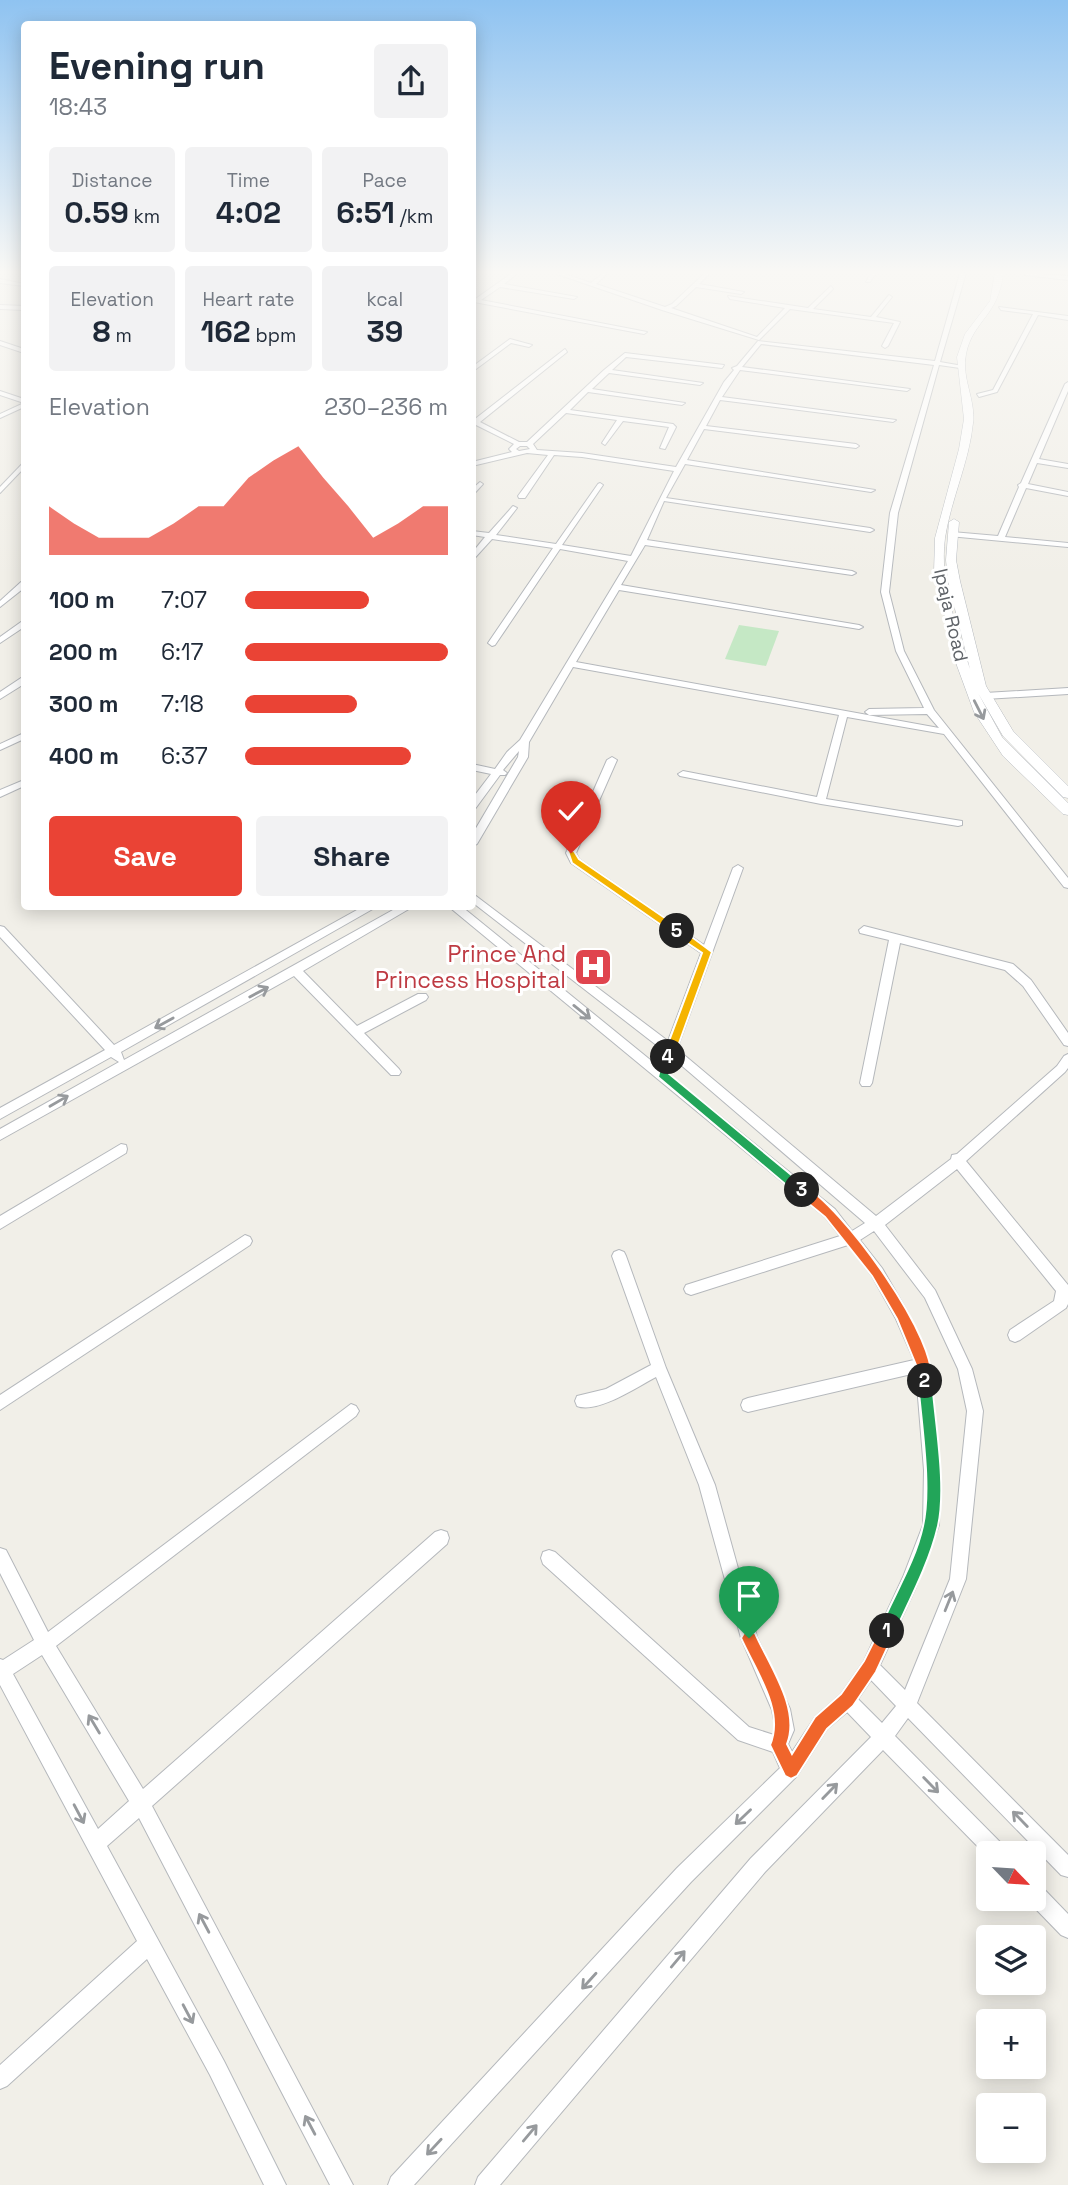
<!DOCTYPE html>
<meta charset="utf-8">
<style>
:root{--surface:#fff;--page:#f2f2f3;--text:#1f2937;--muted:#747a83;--accent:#ea4335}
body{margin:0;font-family:"Space Grotesk",sans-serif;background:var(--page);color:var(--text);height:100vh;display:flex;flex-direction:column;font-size:26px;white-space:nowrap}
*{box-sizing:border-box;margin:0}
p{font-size:23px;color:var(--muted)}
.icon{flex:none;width:38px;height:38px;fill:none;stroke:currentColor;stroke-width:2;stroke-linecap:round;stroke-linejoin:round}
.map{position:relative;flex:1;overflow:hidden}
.sheet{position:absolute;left:21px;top:21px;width:455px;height:889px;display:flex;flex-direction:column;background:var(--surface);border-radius:7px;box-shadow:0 4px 18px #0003}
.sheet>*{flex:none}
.needle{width:46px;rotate:115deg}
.buttons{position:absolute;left:976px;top:1841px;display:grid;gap:14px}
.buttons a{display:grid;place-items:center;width:70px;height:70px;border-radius:7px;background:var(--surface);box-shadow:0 4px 18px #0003;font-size:35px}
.pin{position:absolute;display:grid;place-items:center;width:60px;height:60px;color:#fff;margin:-72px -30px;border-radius:50% 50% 50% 0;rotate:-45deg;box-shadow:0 0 7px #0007}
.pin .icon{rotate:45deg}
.km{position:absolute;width:35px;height:35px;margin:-18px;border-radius:50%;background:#222;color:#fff;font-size:19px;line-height:35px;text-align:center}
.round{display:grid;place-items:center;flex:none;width:74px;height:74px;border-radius:7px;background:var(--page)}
.head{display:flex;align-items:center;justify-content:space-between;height:119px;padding:0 28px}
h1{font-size:38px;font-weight:800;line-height:52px}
.figures{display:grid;grid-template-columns:repeat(3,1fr);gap:10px;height:119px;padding:7px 28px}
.figures div{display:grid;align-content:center;border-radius:7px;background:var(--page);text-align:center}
.figures b{font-size:30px;font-weight:800}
.figures small{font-size:19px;font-weight:400}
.figures p{font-size:19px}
.chart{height:196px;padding:14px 28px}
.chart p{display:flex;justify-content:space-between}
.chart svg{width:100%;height:126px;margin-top:7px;fill:var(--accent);opacity:.7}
.action{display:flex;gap:14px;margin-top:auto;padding:14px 28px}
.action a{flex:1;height:80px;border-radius:7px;background:var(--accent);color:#fff;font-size:28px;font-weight:800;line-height:80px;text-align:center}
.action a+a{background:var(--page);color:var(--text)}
ul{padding:0 28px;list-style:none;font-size:23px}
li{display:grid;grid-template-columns:112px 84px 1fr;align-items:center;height:52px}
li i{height:18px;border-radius:9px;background:var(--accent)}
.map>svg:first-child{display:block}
.green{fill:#c5e8c5}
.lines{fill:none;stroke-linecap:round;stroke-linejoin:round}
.minor-casing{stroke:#b5b8bc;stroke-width:2}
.secondary-casing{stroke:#b6babf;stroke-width:1}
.minor{fill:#fff;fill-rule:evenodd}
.secondary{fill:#fff;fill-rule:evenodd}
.oneway{stroke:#979a9d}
.split-1{fill:#f0652b;stroke:#fff;stroke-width:2}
.split-2{fill:#22a559;stroke:#fff;stroke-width:2}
.split-3{fill:#f0652b;stroke:#fff;stroke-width:2}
.split-4{fill:#22a559;stroke:#fff;stroke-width:2}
.split-5{fill:#f5b400;stroke:#fff;stroke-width:2}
.split-6{fill:#f5b400;stroke:#fff;stroke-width:2}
.labels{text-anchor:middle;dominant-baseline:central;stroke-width:6;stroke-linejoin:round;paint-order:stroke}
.far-street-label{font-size:19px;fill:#5f6368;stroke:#fff}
.health-label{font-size:23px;fill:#be3a42;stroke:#fff;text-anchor:end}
</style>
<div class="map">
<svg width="1068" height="2185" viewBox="0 0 1068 2185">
<rect width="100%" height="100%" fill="#f1efe8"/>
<!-- green -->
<polygon class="green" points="739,625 779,631 766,666 725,659"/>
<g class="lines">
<defs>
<g id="minor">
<polygon points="512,273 518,273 504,284 577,297 574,299 500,287 481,300 647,332 644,334 474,302 474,300"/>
<polygon points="554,273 562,273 591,283 603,273 608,273 596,284 665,307 672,304 705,273 710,273 699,284 744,292 741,294 696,287 676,306 671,308 757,337 785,308 730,299 728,296 808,308 831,286 833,289 813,309 871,317 889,295 892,297 876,317 900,322 888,346 885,348 882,346 894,323 790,309 759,340 662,310"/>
<polygon points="871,273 876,273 870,282 866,282"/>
<path d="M960 273H966L940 362 963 366 960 368 939 365 898 513 889 592 904 651 934 710 1068 878V888L1064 887 944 734 847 717 826 799 962 821V825L958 826 821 804 680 776 678 774 683 771 817 797 839 715 573 667 529 742 528 757 477 844 472 847V835L518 757 519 751 503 770 507 773 505 775H500L475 809 472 810V799L491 774 472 770V764L495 769 507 752 520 740 628 561 560 549 495 645 492 646 488 643 553 548 492 539 472 561V553L485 537 472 535V531L489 533 513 506 517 508 496 535 556 544 598 484 600 483 603 485 562 545 631 556 674 471 582 457 554 455 525 498H519L518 496 548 455 527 453 472 466V462L512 452 509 449 514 444 472 423V418L475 419 565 349 567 352 480 422 519 442H527L604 370 625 353 724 365 722 368 626 357 612 370 703 383 700 385 609 373 592 389 685 403 682 405 588 392 570 410 673 424 676 427 665 449 660 448 669 427 623 421 605 445 602 443 617 420 566 413 533 444 537 450 582 453 676 467 724 382 734 370 732 368 737 366 758 341 935 361ZM761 344 934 365 890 513 881 592 896 651 924 708 869 709 865 712 869 715 927 714 939 728 576 662 619 590 859 629 863 627 859 625 621 585 645 545 852 575 856 573 852 571 647 540 664 501 870 532 874 530 870 528 666 498 685 464 871 492 875 490 687 460 704 429 856 448 859 446 856 444 706 426 720 400 893 422 896 420 722 397 740 370 907 391 910 389 742 367ZM520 446H527L530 449 519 451 516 449Z"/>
<polygon points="1023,273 1068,276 1068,280 1025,275"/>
<polygon points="0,279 24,284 24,286 0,283"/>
<polygon points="0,305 24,306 24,310 0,309"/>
<polygon points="999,307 1068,316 1068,320 1038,315 997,392 979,397 977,394 993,390 1033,314 1001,310"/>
<polygon points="510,339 532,345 529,347 511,343 472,372 472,367"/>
<polygon points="0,341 24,349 24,353 0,345"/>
<polygon points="1068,382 1068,391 1039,459 1068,464 1068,468 1037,463 1028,484 1068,492 1068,496 1026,488 1005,537 1068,543 1068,547 949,536 949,532 952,532 998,536 1019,487 1018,485 1021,483 1065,384"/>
<polygon points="0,391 24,399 24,403 0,395"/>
<polygon points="24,403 24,407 0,418 0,414"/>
<polygon points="24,462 24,468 0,493 0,487"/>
<polygon points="480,482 483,484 472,496 472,489"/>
<polygon points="21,582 24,582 24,588 0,607 0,601"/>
<polygon points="21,622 24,622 24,627 0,643 0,637"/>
<polygon points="21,678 24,678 24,684 0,699 0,692"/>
<polygon points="1068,688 1068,694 985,699 981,696 985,693"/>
<polygon points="24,733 24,739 0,750 0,744"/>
<path d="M612 757 617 760 576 853 579 859 704 945 733 868 738 865 743 868 677 1049 876 1216 951 1159 952 1155 957 1154 1057 1066 1064 1056 1068 1054V1068L1065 1072 966 1161 1068 1285V1304L1066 1308 1020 1340 1015 1342 1010 1340 1008 1335 1010 1330 1054 1301 1056 1291 957 1169 885 1225 935 1290 972 1369 983 1411 966 1579 917 1703 1068 1855V1877L1061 1875 908 1718 895 1736 1004 1846 1006 1853H989V1858L883 1750 765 1872 500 2185H475L478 2177 751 1858 871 1737 847 1712 827 1729 797 1776 691 1882 414 2185H388L391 2177 677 1868 780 1768 773 1752 738 1740 543 1564 541 1558 543 1552 549 1550 555 1552 749 1727 774 1735 776 1730 772 1710 741 1638 699 1485 656 1377C637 1387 597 1414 577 1406L575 1401 577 1396 606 1389 651 1365 612 1256 614 1252 619 1250 624 1252 626 1256 666 1368 715 1485 757 1637 790 1709 794 1730 788 1744 792 1752 815 1717 841 1694 864 1661 903 1577 923 1525 924 1470 916 1373 748 1412 743 1410 741 1405 743 1400 748 1398 914 1360 896 1319 872 1276 848 1245 691 1295 686 1293 684 1289 686 1285 840 1236 825 1217 448 906H461L659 1067 664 1051 472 902V893L668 1041 701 953 571 863 566 853 607 760ZM674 1059 865 1223 852 1231 835 1209 668 1074ZM874 1231 925 1298 958 1369 967 1411 950 1579 905 1690 880 1665 916 1587 939 1525 940 1470 930 1365 907 1311 882 1268 860 1240ZM871 1680 896 1706 882 1723 858 1699Z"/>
<polygon points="24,780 24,786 0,797 0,790"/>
<polygon points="364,906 378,906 121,1052 124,1060 400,906 414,906 303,971 357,1026 418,994 426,994 428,997 426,1000 364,1033 399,1069 401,1072 399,1075 391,1075 294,976 0,1140 0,1129 119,1062 111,1057 0,1119 0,1108 105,1050 0,937 0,926 4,927 114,1045"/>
<polygon points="864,926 1013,964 1031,980 1068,1033 1068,1046 1064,1045 1023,986 1005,970 900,943 872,1083 870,1086 862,1086 860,1083 889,940 860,933 859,930"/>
<polygon points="121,1144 126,1145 127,1149 126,1153 0,1229 0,1216"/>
<polygon points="245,1235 250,1237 252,1241 250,1245 0,1410 0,1395"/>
<path d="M351 1404 356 1406 359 1411 356 1416 56 1646 143 1789 435 1532 441 1530 447 1532 449 1538 447 1544 152 1806 353 2185H330L139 1818 107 1846 224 2061 286 2185H264L210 2075 147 1959 7 2086 0 2089V2065L137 1941 0 1685V1659L3 1660 34 1640 0 1573V1548L6 1550 48 1632ZM42 1655 129 1801 98 1829 13 1674Z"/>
<polygon points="1034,1884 1041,1886 1068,1914 1068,1938 1061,1935 1027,1900 1034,1899"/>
</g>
<path id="secondary" d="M995 273H1003C999 316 973 320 966 354 961 378 976 400 973 423 969 463 951 499 945 538 939 582 957 628 970 669L948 581 946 560 949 522 954 519 959 522 956 560 960 581 986 686 1013 731 1068 786V798L1063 797 1003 736 978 693 1002 737 1068 803V815L1063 814 1003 756 974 712 956 663 934 573 935 538 959 449 964 419 957 357 965 334 990 301Z"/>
</defs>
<!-- minor casing -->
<use href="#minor" class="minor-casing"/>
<!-- secondary casing -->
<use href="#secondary" class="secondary-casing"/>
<!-- minor -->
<use href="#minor" class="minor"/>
<!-- secondary -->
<use href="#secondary" class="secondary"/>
</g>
<!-- one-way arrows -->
<defs><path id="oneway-shaft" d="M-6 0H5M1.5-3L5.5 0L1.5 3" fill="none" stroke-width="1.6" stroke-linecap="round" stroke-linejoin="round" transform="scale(1.75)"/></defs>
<g class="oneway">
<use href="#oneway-shaft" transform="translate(979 710) rotate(63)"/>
<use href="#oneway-shaft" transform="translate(259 992) rotate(-28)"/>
<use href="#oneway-shaft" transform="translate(582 1012) rotate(39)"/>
<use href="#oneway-shaft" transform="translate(164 1023) rotate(151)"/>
<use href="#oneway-shaft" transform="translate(59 1101) rotate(-30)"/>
<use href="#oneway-shaft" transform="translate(949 1601) rotate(-68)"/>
<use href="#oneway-shaft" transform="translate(94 1724) rotate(-121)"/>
<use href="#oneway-shaft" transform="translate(931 1785) rotate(46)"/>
<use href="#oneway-shaft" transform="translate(830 1791) rotate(-46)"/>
<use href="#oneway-shaft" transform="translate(79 1814) rotate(62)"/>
<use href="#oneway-shaft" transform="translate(743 1817) rotate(136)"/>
<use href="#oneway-shaft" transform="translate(1020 1819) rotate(-134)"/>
<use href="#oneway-shaft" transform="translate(204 1923) rotate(-118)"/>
<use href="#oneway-shaft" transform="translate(678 1959) rotate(-50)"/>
<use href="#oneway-shaft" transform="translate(589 1981) rotate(132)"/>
<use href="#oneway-shaft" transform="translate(188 2014) rotate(62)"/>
<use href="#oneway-shaft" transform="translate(310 2125) rotate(-118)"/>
<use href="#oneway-shaft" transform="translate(530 2133) rotate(-50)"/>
<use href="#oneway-shaft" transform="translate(434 2147) rotate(133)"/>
</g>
<!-- sky -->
<linearGradient id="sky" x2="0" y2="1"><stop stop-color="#8fc3f1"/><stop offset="0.47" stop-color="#f9f8f5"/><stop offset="1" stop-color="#f9f8f5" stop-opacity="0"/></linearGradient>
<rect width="1068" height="579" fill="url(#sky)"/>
<!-- split-1 -->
<path class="split-1" d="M887 1623 895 1631 876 1672 853 1706 827 1729 797 1776 791 1779 785 1776 770 1745C785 1710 755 1670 741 1638L744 1633H755C769 1665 801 1709 787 1744L792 1754 815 1717 841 1694 864 1661 882 1625Z"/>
<!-- split-2 -->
<path class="split-2" d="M925 1374 932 1381C935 1422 947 1487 938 1526 929 1564 909 1601 893 1636L887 1639 879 1631C893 1596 915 1563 923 1526 932 1487 921 1422 918 1381Z"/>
<!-- split-3 -->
<path class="split-3" d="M802 1185C839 1201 945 1346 930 1385H920L916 1365 897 1319 872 1276 825 1217 797 1194V1187Z"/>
<!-- split-4 -->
<polygon class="split-4" points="668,1053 674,1057 668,1073 806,1187 806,1194 797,1194 658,1077 663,1057"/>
<!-- split-5 -->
<polygon class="split-5" points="674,929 681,929 712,952 674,1057 668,1062 663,1057 702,953 674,934"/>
<!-- split-6 -->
<polygon class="split-6" points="568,851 574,851 579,859 681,929 681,934 674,934 572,863"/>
<!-- icons -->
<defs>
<symbol id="hospital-square" viewBox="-11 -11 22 22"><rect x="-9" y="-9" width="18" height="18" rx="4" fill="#e0444e" stroke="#fff"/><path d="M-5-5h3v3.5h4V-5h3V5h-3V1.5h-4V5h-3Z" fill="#fff"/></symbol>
</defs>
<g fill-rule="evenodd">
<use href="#hospital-square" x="571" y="945" width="44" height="44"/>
</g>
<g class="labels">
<!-- far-street labels -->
<g class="far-street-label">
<text transform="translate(951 615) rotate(77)">Ipaja Road</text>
</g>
<!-- health labels -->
<g class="health-label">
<text x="566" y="954">Prince And<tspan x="566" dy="26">Princess Hospital</tspan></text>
</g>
</g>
</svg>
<div class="buttons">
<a><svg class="needle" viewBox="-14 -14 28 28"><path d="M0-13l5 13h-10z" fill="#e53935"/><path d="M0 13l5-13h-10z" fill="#747a83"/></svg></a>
<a><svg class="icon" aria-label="layers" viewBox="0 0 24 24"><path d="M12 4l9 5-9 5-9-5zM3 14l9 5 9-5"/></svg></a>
<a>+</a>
<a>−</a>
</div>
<div class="pin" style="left:749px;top:1638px;background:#1e9e55"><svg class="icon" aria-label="arrive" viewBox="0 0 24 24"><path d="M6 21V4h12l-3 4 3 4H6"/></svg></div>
<div class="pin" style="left:571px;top:853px;background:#d93025"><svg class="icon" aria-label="check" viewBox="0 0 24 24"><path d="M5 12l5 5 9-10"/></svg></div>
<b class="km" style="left:887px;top:1631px">1</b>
<b class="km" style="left:925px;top:1381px">2</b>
<b class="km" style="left:802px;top:1190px">3</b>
<b class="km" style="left:668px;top:1057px">4</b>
<b class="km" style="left:677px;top:931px">5</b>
<section class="sheet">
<div class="head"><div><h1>Evening run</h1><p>18:43</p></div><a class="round"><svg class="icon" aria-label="share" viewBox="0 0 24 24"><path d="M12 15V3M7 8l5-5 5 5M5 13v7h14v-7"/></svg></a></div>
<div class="figures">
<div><p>Distance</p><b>0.59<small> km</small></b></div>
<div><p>Time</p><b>4:02</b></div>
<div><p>Pace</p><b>6:51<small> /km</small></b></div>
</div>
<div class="figures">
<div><p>Elevation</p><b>8<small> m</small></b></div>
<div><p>Heart rate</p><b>162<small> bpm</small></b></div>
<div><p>kcal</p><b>39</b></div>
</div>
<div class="chart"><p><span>Elevation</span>230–236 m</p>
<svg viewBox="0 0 160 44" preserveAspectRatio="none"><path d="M0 44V27L10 33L20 38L30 38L40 38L50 33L60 27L70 27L80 17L90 11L100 6L110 17L120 27L130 38L140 33L150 27L160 27V44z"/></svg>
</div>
<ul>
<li><b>100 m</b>7:07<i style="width:61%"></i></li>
<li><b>200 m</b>6:17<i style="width:100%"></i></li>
<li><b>300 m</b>7:18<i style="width:55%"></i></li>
<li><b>400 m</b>6:37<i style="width:82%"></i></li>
</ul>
<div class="action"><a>Save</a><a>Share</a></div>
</section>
</div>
